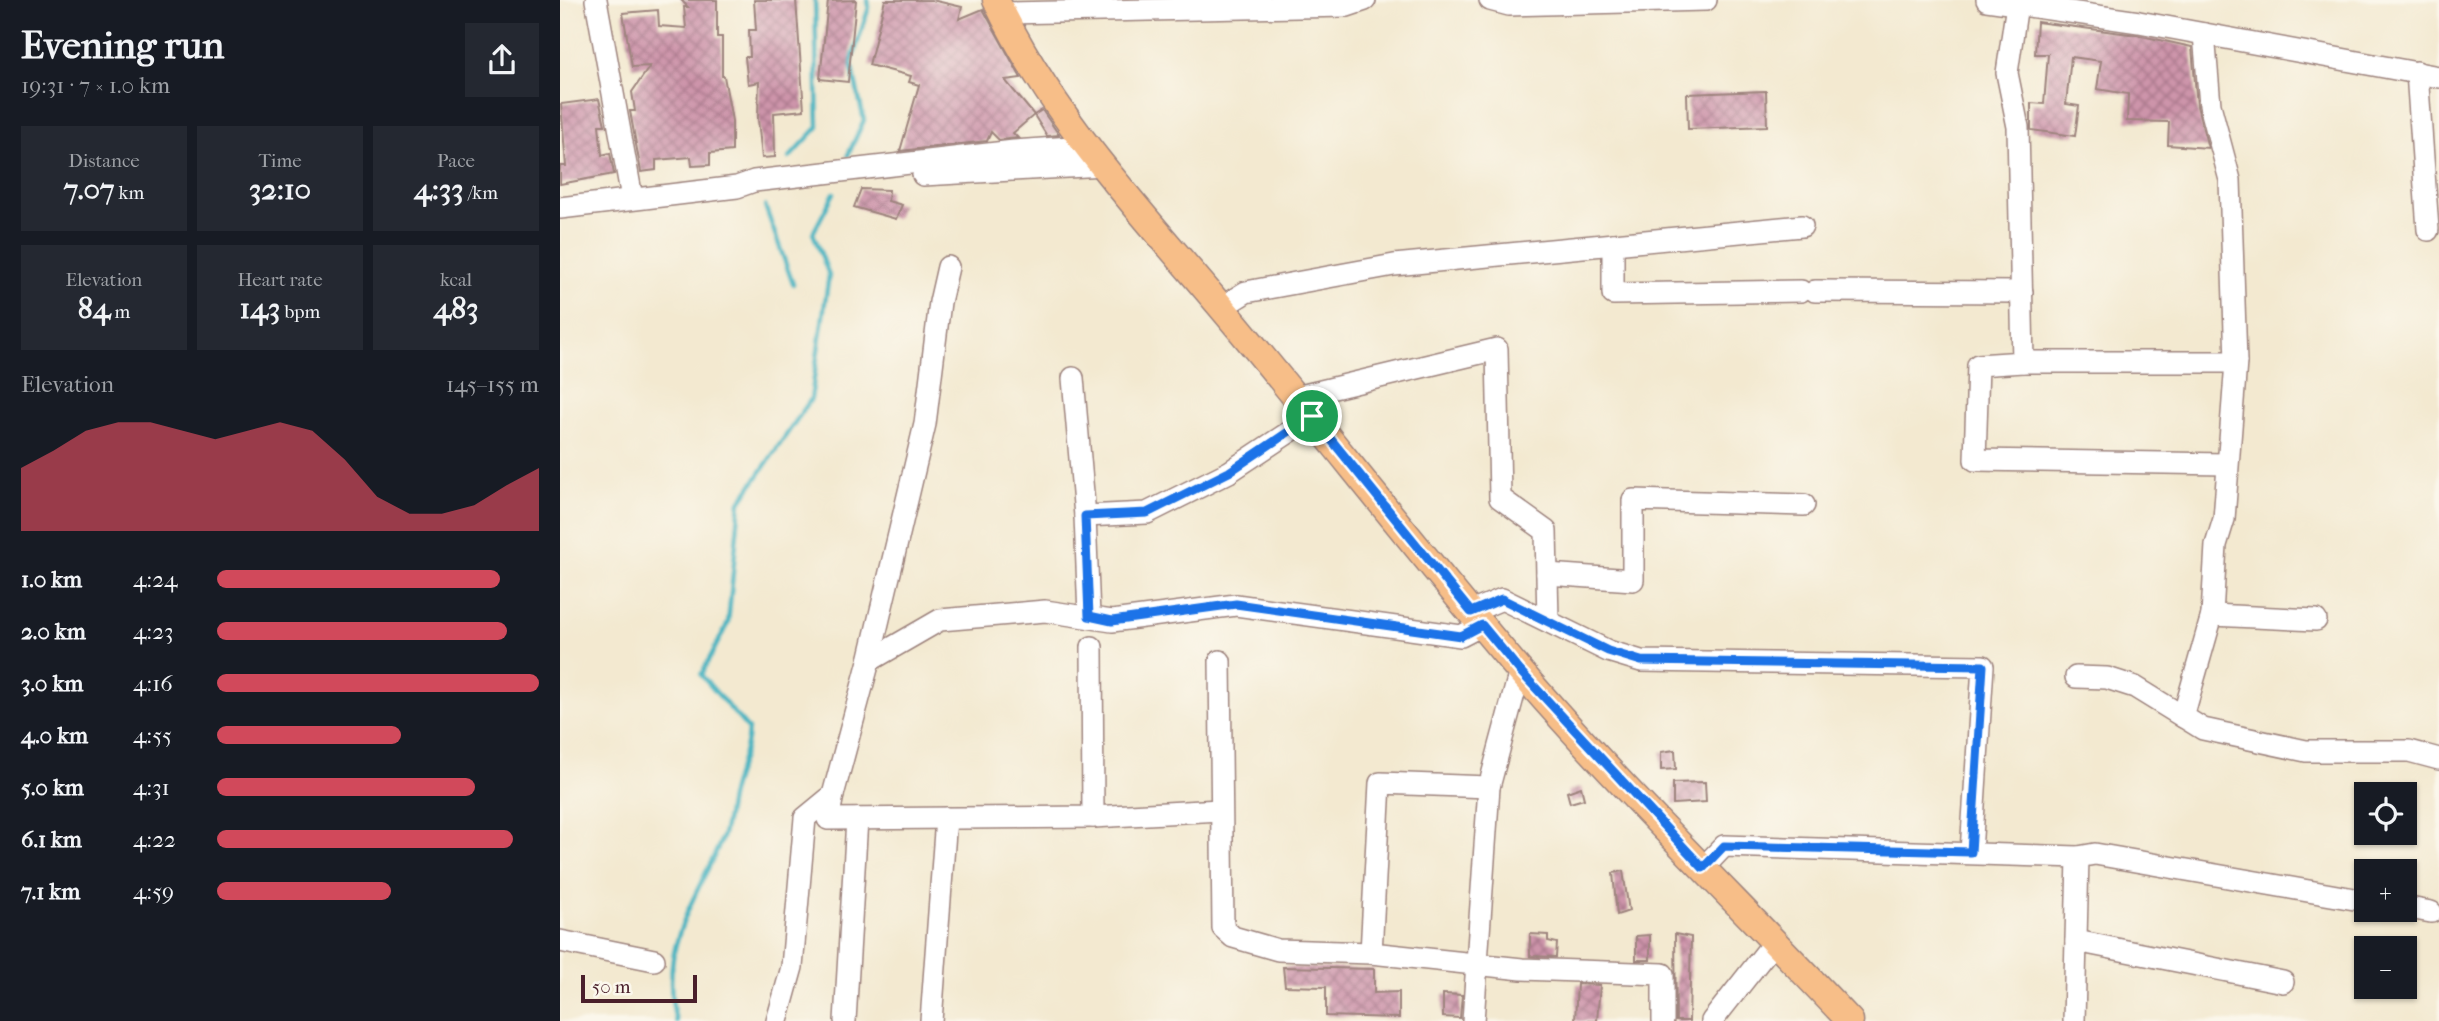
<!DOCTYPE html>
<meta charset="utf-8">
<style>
:root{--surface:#171b24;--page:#242831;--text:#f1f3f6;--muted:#9ea1a6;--accent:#d1495b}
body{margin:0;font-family:"IM FELL French Canon",serif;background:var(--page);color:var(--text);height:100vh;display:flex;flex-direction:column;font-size:26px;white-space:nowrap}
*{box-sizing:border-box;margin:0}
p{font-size:23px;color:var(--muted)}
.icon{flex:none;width:38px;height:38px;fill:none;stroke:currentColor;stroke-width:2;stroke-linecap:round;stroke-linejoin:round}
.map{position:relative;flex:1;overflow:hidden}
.drawer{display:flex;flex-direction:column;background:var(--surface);width:560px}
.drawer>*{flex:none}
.controls{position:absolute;left:1794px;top:782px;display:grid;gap:14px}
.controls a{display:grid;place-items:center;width:63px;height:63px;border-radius:0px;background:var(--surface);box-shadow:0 2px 5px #0004;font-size:35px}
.scale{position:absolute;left:21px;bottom:18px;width:116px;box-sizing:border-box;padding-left:7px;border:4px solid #4a1f2b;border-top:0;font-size:19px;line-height:24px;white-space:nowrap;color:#4a1f2b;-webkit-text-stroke:5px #fbf7ec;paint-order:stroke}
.pin{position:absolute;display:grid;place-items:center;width:60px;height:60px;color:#fff;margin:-30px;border:4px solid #fff;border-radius:50%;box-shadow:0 2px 7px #0007}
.round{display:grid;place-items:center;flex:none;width:74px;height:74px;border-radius:0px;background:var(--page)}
.overview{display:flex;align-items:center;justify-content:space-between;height:119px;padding:0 21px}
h1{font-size:38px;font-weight:700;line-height:52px}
.figures{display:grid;grid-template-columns:repeat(3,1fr);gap:10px;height:119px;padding:7px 21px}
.figures div{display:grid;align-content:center;border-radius:0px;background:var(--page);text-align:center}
.figures b{font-size:30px;font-weight:700}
.figures small{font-size:19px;font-weight:400}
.figures p{font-size:19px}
.chart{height:196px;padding:14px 21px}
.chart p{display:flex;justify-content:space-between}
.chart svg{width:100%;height:126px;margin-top:7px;fill:var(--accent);opacity:.7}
ul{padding:0 21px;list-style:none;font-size:23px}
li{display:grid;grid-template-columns:112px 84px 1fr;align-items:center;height:52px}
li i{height:18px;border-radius:9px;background:var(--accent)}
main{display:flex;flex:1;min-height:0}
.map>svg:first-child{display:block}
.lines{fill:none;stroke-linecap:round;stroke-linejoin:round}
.stream{stroke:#46b4c1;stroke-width:4.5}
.building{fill:url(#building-cross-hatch)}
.minor-casing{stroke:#9e847e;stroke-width:24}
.major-casing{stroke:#9e847e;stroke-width:29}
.minor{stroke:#fff;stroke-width:21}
.major{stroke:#f7be88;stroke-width:26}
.route-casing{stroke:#fff;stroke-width:14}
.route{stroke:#1a73e8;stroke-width:9}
</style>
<main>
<section class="drawer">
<div class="overview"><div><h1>Evening run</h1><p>19:31 · 7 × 1.0 km</p></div><a class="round"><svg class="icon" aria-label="share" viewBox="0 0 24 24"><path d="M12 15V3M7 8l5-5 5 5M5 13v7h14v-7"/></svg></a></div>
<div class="figures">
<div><p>Distance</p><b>7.07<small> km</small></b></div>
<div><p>Time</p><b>32:10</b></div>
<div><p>Pace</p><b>4:33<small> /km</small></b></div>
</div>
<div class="figures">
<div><p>Elevation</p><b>84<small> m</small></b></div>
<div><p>Heart rate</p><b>143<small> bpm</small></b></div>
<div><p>kcal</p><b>483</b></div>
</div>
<div class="chart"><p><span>Elevation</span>145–155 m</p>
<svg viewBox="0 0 160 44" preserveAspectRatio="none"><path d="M0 44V22L10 16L20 9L30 6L40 6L50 9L60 12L70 9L80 6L90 9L100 19L110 32L120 38L130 38L140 35L150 28L160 22V44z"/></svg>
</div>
<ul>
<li><b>1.0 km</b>4:24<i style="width:88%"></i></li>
<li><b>2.0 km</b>4:23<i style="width:90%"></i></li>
<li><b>3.0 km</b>4:16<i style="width:100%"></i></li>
<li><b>4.0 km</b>4:55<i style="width:57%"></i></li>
<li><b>5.0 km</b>4:31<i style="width:80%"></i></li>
<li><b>6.1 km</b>4:22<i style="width:92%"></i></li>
<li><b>7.1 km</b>4:59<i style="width:54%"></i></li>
</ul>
</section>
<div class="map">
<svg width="1879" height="1021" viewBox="0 0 1879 1021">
<defs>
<pattern id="building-cross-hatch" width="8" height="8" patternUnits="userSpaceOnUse" patternTransform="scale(1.75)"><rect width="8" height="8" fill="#cd94aa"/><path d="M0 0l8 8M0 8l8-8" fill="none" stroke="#a8788b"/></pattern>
</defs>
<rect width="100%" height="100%" fill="#fbf7ec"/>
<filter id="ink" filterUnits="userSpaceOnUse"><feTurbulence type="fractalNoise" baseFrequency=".0143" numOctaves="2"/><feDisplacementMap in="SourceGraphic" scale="14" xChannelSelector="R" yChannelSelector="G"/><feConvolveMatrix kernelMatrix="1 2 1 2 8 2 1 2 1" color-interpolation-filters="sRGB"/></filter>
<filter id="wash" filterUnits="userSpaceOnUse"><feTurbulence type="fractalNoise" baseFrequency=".00686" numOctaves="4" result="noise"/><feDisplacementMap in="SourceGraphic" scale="28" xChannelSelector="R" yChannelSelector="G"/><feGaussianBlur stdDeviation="1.57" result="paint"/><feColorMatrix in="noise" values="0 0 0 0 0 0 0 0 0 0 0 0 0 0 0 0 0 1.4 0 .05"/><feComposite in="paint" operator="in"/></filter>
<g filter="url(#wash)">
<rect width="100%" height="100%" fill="#f3e9d0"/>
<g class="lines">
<!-- stream -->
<g class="stream">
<polyline points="288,155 304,120 291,63 309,7 308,0"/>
<polyline points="229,158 258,127 255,0"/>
<polyline points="205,206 233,284"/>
<path d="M116 1021C98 949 132 906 160 843 168 826 167 804 173 786 179 764 187 753 188 729L141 675 168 623 180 502 251 399 269 275 253 233 274 193"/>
</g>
</g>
<g id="blocks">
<!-- building -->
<g class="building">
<polygon points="121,0 157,0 157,37 162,37 162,76 164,76 172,121 172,151 150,153 150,165 132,166 131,157 96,160 96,170 81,172 70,111 75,111 72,92 90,66 72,67 63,13 98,10 99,26 126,28 124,7 128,7"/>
<polygon points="194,0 236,0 244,110 214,113 215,157 202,158 198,119 199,82 188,84 185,57 190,57 189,30 196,30"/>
<polygon points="296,0 288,82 260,79 268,1"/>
<polygon points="325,0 372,0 402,7 399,19 423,9 461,78 445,80 474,115 453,133 458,138 439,140 431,132 427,141 340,151 359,85 349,82 351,76 309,65"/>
<polygon points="1477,22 1577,35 1632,47 1637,106 1648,148 1608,145 1609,122 1567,121 1568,94 1537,89 1541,61 1511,57 1506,104 1519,106 1515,136 1471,130 1471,103 1484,104 1488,54 1475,54"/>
<polygon points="1206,91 1207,126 1128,129 1127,94"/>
<polygon points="39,99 45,125 39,125 42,155 50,153 54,174 0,184 0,166 6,166 1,104"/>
<polygon points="482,110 499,135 487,136 474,115"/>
<polygon points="301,189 329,190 328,201 342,205 336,219 294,207"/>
<polygon points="1115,750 1116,769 1101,770 1101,752"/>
<polygon points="1145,782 1146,802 1113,804 1113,783"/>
<polygon points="1021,787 1024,799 1010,803 1007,792"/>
<polygon points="1063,871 1069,911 1057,915 1053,873"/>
<polygon points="970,934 988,935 988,941 997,943 996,957 970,956"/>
<polygon points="1115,934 1131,937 1129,1021 1116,1021"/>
<polygon points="1090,935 1090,960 1076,960 1076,936"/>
<polygon points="723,967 814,969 814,993 839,992 839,1018 766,1016 766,987 725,986"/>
<polygon points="1017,984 1040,985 1037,1021 1015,1021"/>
<polygon points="883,994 902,995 900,1018 883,1017"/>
</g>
</g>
</g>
<g filter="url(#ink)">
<use href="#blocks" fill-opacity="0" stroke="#9e847e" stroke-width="2"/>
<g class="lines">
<defs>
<g id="minor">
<polyline points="36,0 72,198"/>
<polyline points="930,0 949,5 1146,0"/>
<polyline points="1427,0 1579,22 1879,77"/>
<polyline points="1457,4 1447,73 1458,127 1463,362"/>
<polyline points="442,13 787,6 805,0"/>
<polyline points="1857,72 1868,230"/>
<polyline points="363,175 544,165"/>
<polyline points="0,208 177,187 194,181 454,151 525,146"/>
<polyline points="1053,244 1053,294 1241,291"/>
<polyline points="1255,291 1462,292"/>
<polyline points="662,307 686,292 834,265 1242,226"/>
<polyline points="513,378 525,516 529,616"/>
<polyline points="736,397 937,349 940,498 986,531 988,621"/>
<polyline points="1666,464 1415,460 1418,365 1463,362 1676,362"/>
<polyline points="525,516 587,513 669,472 752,417"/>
<polyline points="987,574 1073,580 1073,500 1244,505"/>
<polyline points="911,612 942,599 1048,651 1081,661 1423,666 1411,852"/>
<polyline points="1652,615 1756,620"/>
<polyline points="532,647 533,817"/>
<polyline points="309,661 380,620 485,611 552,621 676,605 901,636 922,625"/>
<polyline points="660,661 663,928 673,937 718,950 811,953 962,969 1103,974 1103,1021"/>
<polyline points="1516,677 1547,678 1575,687 1643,729 1746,751 1849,751 1879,759"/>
<polyline points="1623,717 1652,615 1656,545 1664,519 1676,362 1670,180 1650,105 1644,34"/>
<polyline points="273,795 268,819 533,817 660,810"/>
<polyline points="1143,868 1164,846 1518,857 1535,854 1806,901"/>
<polyline points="1844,907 1871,912"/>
<polyline points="0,941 94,960"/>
<polyline points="1516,941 1723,982"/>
<polyline points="811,953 820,783 929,787"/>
<polyline points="217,1021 232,967 245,818 273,795 309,661 365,424 380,302 388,267"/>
<polyline points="285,1021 297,819"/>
<polyline points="371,1021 386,818"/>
<polyline points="913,1021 929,787 960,671"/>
<polyline points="1152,1021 1215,941"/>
<polyline points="1514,1021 1518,857"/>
</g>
<path id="major" d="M436 0C496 128 598 229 687 338 778 448 866 561 959 670 1064 792 1180 904 1290 1021"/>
</defs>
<!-- minor casing -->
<use href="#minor" class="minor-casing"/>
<!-- major casing -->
<use href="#major" class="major-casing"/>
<!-- minor -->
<use href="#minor" class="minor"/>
<!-- major -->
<use href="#major" class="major"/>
</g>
</g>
<g class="lines" filter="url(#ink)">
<defs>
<polygon id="route" points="752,416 911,612 942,599 1048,651 1081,661 1423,666 1411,852 1164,846 1143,868 960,671 922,625 901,636 676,604 552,621 529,616 525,516 587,513 669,472"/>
</defs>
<!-- route casing -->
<use href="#route" class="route-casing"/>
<!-- route -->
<use href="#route" class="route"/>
</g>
</svg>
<div class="controls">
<a><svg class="icon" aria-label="locate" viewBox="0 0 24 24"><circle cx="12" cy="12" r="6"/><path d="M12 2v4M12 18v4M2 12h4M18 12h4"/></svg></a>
<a>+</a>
<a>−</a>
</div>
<div class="scale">50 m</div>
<div class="pin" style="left:752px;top:416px;background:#1e9e55"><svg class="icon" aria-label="arrive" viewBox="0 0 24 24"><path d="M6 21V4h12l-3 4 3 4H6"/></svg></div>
</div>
</main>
